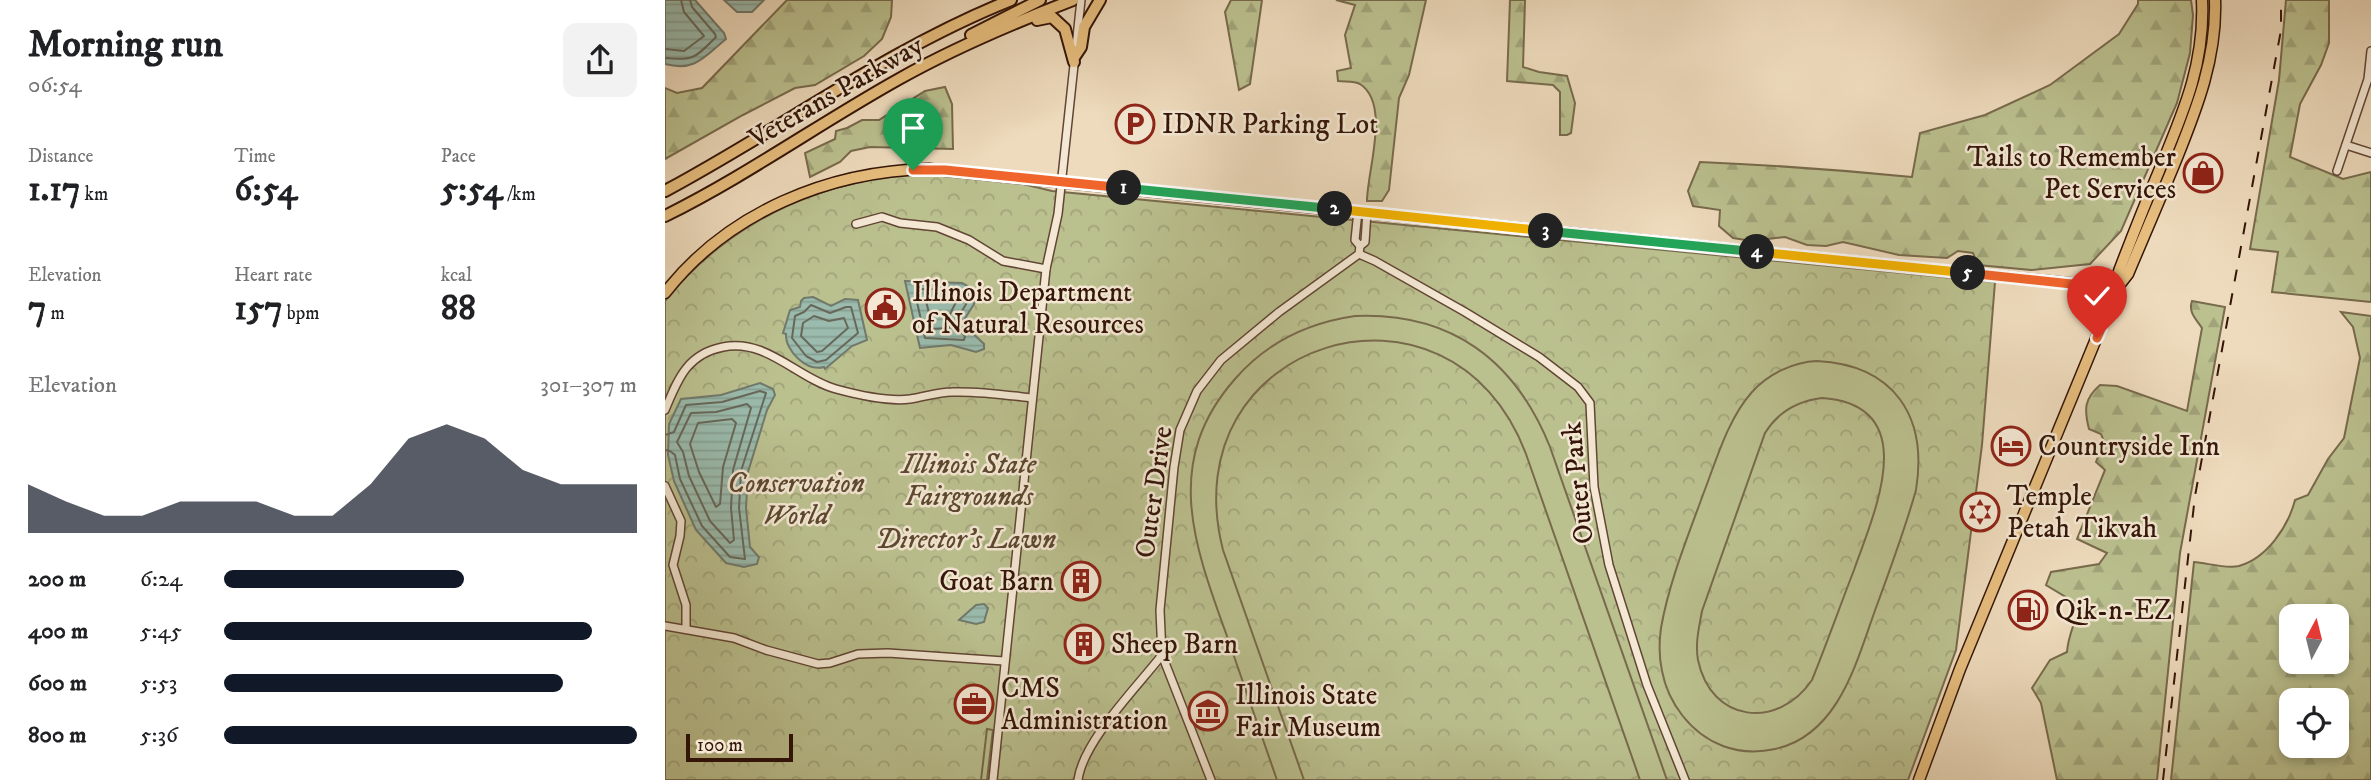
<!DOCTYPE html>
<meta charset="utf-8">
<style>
:root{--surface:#fff;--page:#f2f2f2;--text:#202124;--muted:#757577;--accent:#111827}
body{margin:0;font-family:"IM FELL DW Pica",serif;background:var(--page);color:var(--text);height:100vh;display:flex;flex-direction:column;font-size:26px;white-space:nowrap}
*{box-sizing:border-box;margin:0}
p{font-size:23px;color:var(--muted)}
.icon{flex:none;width:38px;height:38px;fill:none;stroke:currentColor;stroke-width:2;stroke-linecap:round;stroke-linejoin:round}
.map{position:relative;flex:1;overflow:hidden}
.side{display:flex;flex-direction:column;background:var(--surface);width:665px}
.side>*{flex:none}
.needle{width:46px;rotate:7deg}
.fabs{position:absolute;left:1614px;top:604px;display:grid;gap:14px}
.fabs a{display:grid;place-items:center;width:70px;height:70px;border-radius:14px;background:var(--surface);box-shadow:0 4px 10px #0003;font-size:35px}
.scale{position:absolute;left:21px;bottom:18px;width:107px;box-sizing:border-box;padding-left:7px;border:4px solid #341508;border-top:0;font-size:19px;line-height:24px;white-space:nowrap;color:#341508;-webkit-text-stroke:5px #f4e8d4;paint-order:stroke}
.pin{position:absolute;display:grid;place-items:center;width:60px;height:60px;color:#fff;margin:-72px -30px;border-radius:50% 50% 50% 0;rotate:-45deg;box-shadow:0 0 7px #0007}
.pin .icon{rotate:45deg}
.km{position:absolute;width:35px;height:35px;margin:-18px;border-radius:50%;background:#222;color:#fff;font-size:19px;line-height:35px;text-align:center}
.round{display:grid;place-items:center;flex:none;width:74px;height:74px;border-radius:14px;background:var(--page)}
.headline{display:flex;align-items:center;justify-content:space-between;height:119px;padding:0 28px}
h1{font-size:38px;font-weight:800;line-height:52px}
.figures{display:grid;grid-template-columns:repeat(3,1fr);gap:10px;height:119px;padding:7px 28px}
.figures div{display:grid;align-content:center}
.figures b{font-size:35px;font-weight:800}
.figures small{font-size:19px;font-weight:400}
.figures p{font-size:19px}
.chart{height:196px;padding:14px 28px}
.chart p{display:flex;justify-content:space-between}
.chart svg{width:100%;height:126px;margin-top:7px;fill:var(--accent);opacity:.7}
ul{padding:0 28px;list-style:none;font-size:23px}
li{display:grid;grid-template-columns:112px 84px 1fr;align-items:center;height:52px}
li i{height:18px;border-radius:9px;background:var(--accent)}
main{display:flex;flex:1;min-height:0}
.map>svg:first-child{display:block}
.forest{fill:url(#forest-firs);stroke:#786a4c;stroke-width:2;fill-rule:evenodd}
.park{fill:url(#park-crowns);stroke:#786a4c;stroke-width:2}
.garden{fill:#bbc08f;stroke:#786a4c;stroke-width:2;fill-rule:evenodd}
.water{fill:url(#water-rules);stroke:#71796b;stroke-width:2}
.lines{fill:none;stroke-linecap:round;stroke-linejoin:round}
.shore{stroke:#67685a;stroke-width:2}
.minor-casing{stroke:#624635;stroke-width:10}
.major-casing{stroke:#341508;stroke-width:13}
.highway-casing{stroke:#341508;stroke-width:14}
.minor{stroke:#f4e8d4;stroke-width:7}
.major{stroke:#e7be7e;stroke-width:10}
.highway{stroke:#e7be7e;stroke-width:10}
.rail{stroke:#341508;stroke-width:2;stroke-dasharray:12 12;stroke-linecap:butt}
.split-1-casing{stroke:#fff;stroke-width:14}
.split-2-casing{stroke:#fff;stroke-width:14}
.split-3-casing{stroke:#fff;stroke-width:14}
.split-4-casing{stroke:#fff;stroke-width:14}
.split-5-casing{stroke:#fff;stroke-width:14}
.split-6-casing{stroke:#fff;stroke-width:14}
.split-1{stroke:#f0652b;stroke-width:9}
.split-2{stroke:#22a559;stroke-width:9}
.split-3{stroke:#f5b400;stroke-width:9}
.split-4{stroke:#22a559;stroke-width:9}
.split-5{stroke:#f5b400;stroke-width:9}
.split-6{stroke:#f0652b;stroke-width:9}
.labels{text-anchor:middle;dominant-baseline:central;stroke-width:5;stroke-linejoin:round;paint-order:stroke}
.street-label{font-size:28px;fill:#341508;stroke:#f4e8d4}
.poi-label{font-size:28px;fill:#341508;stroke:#f4e8d4;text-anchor:start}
.park-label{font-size:28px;font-style:italic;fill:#5c4830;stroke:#f4e8d4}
</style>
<main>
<section class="side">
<div class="headline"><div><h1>Morning run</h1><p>06:54</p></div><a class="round"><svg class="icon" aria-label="share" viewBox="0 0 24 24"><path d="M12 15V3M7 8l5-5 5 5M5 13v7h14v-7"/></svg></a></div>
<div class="figures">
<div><p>Distance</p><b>1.17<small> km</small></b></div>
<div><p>Time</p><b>6:54</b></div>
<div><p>Pace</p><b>5:54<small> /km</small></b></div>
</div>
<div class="figures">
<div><p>Elevation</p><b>7<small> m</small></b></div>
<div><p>Heart rate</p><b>157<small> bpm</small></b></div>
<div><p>kcal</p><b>88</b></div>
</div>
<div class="chart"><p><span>Elevation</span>301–307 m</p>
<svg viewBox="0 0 160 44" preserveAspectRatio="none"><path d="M0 44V27L10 33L20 38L30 38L40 33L50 33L60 33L70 38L80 38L90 27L100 11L110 6L120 11L130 22L140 27L150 27L160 27V44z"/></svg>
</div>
<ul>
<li><b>200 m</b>6:24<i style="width:58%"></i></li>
<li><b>400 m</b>5:45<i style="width:89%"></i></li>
<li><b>600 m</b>5:53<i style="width:82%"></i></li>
<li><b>800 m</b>5:36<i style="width:100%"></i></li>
</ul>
</section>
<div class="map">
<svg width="1706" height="780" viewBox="0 0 1706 780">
<defs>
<pattern id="forest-firs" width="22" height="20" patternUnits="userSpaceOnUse" patternTransform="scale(1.75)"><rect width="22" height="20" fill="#bbc08f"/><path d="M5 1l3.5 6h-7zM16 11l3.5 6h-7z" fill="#a1a47a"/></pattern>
<pattern id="park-crowns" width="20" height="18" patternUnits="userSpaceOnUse" patternTransform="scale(1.75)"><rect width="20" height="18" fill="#bbc08f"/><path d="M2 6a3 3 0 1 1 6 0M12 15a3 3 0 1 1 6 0" fill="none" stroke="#a1a47a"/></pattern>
<pattern id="water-rules" width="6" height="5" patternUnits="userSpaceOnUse" patternTransform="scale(1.75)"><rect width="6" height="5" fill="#9abbad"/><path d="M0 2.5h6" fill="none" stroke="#85a093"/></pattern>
</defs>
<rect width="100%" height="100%" fill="#eedbbd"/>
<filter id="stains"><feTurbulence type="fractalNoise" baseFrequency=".00286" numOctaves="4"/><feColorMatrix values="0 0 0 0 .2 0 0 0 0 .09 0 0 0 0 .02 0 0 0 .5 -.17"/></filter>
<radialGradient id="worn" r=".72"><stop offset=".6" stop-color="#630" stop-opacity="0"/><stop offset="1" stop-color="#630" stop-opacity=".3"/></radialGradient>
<!-- forest -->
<g class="forest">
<polygon points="122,0 227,0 226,17 217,39 199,56 150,85 130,88 78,115 0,159 0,88 12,93 37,88"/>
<polygon points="566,0 597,0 585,84 574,90 560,12"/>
<path d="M671 0H761L744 75 734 98 724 190 717 201H702C702 171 726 104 695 84 689 81 680 82 673 81L672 71 686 68 680 35 690 5Z"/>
<polygon points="845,0 860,0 858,67 874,72 902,76 910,103 906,133 902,135 895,135 895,92 888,85 842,81"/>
<path d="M1473 0H1526L1528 15 1525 53 1512 103 1456 231 1425 264 1366 270 1313 265 1308 253 1293 251 1282 258 1234 255 1178 242 1161 246 1142 245 1120 237 1087 241 1068 238 1054 226 1055 210 1028 206 1023 191 1035 162C1106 165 1176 170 1247 177L1255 133 1320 115 1385 85 1454 34 1473 4Z"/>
<polygon points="1621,0 1664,0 1664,43 1656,65 1635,104 1625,157 1678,179 1706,172 1706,302 1607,292 1613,252 1585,249 1614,80"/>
<polygon points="280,87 287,104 288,149 205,147 186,151 175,162 145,177 140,153 170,139 171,131 182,128 197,120 214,120 260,91"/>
<path d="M1527 301 1560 307 1515 553 1492 780H1392L1376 703 1367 688 1385 660 1402 652C1403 635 1411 622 1414 605L1381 585 1386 572 1434 564 1442 553 1412 539 1440 470 1431 462 1439 441 1436 434 1424 429C1419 409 1419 399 1435 385L1452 386 1522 411 1537 328C1531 319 1523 312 1527 301Z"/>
<path d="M1676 312 1706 316V780H1506L1529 562C1542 563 1561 569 1574 566 1602 558 1623 527 1630 500L1643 495 1663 459 1679 438 1695 358 1688 327ZM1626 616H1671V662H1626ZM1626 700H1671V746H1626Z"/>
</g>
<!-- park -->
<path class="park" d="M268 174 358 184 387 191 1330 282 1317 445 1291 650 1243 780H0V301C52 236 123 196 204 180 224 175 247 175 268 174Z"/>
<!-- garden -->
<g class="garden">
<path d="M690 316C786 312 850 360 885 447L1002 780H975L861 454C786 254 504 339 558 550L639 780H612C596 733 579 686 563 639 530 547 496 463 570 379 602 342 642 323 690 316Z"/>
<path d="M1152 361C1229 365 1263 416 1251 490 1240 529 1226 567 1212 605 1192 659 1175 735 1110 749 1092 753 1074 752 1058 746 1026 734 1003 703 997 671 994 657 994 642 996 628 1004 582 1023 536 1039 492 1052 458 1063 419 1087 392 1103 374 1128 362 1152 361ZM1157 398C1259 405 1209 513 1189 570 1175 606 1162 643 1147 680 1113 730 1046 723 1033 660 1030 643 1034 628 1037 611L1100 433C1113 412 1132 401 1157 398Z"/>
<polygon points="322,729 328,730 322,780 316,780"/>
</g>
<!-- water -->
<g class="water">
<path d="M0 0H30L59 33 61 39C39 57 30 72 0 64Z"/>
<polygon points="59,0 99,0 87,12 72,12"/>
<polygon points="240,281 297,283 312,291 309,304 299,320 301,327 319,344 319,349 311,352 286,345 255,348"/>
<path d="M148 297 166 306 180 299 193 300 202 340 187 346 160 369 159 367C142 372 120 351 121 334L118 333 125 310 135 307 136 301 139 298Z"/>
<polygon points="95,383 108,389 110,395 102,410 83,472 81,508 85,547 94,557 92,564 79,567 61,563 31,530 9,481 3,455 4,424 16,399 56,395"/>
<polygon points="319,604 323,608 319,622 311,624 294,620 311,605"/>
</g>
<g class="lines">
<!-- shore -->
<g class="shore">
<polyline points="0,49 19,51 39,36 19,12 16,0"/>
<path d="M0 58C29 61 30 58 51 37L50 34 27 7 25 0"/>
<polygon points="254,289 295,290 303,294 303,301 292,319 294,330 300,336 299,340 260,338 250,293"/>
<polygon points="285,298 291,302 284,316 284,328 268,329 261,301"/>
<polygon points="146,305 165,313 181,307 186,307 193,333 161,360 152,362 141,356 127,338 130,316 139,312"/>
<polygon points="149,316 164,321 179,318 183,328 157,351 152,352 136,336 138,323"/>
<polygon points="82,404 86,408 68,470 66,508 69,540 65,543 45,521 24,476 18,452 12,442 26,413 51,412"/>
<polygon points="67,419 71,423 58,467 55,504 51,507 34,472 25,444 33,423"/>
<polyline points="0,435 9,432 21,405 57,402 95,391 101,393 76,471 74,508 80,559 65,557 37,526 15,479 10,455 5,451 0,450"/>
</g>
<defs>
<g id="minor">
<polyline points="1681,145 1706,153"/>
<polyline points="1672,171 1703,79 1706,51"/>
<polyline points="693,211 690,240 695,246"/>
<polyline points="191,224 217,217 235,223 272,227 304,240 338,261 381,269"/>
<polyline points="694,254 710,261 800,312 874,357 913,387 925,403 929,487 944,565 982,685 1020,780"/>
<path d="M0 410C13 379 22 354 58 347 101 338 132 378 171 389 193 395 222 402 245 399 259 397 273 392 287 392 314 391 341 395 367 398"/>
<polyline points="0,486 16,521 15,536 8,565 21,605 21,628"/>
<polyline points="0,626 69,638 101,650 153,664 165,663 193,654 223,653 339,661"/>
<polyline points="328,780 381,269 393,214 416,0"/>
<path d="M413 780C418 741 473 686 497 655"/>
<polyline points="546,780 497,655 495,610 509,467 515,430 532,391 556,360 614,312 694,254 695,246 700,242 702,212"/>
</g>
<g id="major">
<path d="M1416 285C1432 297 1435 306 1436 325"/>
<path d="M1453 287 1454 271C1467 237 1480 204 1494 171 1518 113 1540 64 1537 0"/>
<path d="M0 293C63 212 164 171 264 169L1452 288"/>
<path d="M1254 780 1295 669 1452 288 1463 274C1479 236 1495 199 1511 160 1532 108 1552 57 1550 0"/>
</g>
<g id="highway">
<polyline points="372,20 387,17 400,29 409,62"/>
<polyline points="306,35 375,0"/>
<polyline points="410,56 416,47 419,27 435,0"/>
<path d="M0 191C116 129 223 49 346 0"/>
<path d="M0 216C81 176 155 123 234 79 289 48 348 23 408 0"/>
</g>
</defs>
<!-- minor casing -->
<use href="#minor" class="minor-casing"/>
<!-- major casing -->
<use href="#major" class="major-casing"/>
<!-- highway casing -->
<use href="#highway" class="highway-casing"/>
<!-- minor -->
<use href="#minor" class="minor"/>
<!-- major -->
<use href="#major" class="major"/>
<!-- highway -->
<use href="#highway" class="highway"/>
<!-- rail -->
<polyline class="rail" points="1498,780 1530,496 1616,30 1616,0"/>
</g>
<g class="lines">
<defs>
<polyline id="split-1" points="248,170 280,170 459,188"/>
<polyline id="split-2" points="459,188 670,209"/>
<polyline id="split-3" points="670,209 881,231"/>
<polyline id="split-4" points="881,231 1092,252"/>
<polyline id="split-5" points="1092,252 1303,273"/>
<polyline id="split-6" points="1303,273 1416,285 1433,300 1436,329 1432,338"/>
</defs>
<!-- split-1 casing -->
<use href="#split-1" class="split-1-casing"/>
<!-- split-2 casing -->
<use href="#split-2" class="split-2-casing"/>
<!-- split-3 casing -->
<use href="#split-3" class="split-3-casing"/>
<!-- split-4 casing -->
<use href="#split-4" class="split-4-casing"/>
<!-- split-5 casing -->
<use href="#split-5" class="split-5-casing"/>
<!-- split-6 casing -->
<use href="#split-6" class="split-6-casing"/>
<!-- split-1 -->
<use href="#split-1" class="split-1"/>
<!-- split-2 -->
<use href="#split-2" class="split-2"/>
<!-- split-3 -->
<use href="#split-3" class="split-3"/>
<!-- split-4 -->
<use href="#split-4" class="split-4"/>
<!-- split-5 -->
<use href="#split-5" class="split-5"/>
<!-- split-6 -->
<use href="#split-6" class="split-6"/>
</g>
<!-- icons -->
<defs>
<symbol id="parking-ring" viewBox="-11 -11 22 22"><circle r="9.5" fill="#f4e8d4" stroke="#8f2418" stroke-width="1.5"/><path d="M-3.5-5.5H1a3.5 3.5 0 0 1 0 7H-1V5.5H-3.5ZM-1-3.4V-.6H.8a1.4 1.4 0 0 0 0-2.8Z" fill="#8f2418"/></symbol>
<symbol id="shop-ring" viewBox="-11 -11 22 22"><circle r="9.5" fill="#f4e8d4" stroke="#8f2418" stroke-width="1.5"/><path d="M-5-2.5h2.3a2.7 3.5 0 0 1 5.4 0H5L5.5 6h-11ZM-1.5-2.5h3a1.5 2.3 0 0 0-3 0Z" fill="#8f2418"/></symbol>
<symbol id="civic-ring" viewBox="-11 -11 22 22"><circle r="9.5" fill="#f4e8d4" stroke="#8f2418" stroke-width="1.5"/><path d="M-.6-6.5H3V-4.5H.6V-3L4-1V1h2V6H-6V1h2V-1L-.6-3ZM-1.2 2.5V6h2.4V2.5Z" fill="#8f2418"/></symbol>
<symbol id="hotel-ring" viewBox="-11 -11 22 22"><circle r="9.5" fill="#f4e8d4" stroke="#8f2418" stroke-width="1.5"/><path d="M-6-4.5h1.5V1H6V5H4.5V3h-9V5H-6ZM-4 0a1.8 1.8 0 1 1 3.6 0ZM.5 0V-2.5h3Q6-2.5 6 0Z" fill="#8f2418"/></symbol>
<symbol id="synagogue-ring" viewBox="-11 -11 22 22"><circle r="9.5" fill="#f4e8d4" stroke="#8f2418" stroke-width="1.5"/><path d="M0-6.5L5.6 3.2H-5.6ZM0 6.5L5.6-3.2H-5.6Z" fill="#8f2418"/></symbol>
<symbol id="building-ring" viewBox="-11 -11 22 22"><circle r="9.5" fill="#f4e8d4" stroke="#8f2418" stroke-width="1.5"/><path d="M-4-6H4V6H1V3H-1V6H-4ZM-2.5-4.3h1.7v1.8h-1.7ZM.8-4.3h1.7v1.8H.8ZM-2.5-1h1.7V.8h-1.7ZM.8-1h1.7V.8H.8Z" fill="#8f2418"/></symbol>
<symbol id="fuel-ring" viewBox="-11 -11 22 22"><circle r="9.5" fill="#f4e8d4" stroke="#8f2418" stroke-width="1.5"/><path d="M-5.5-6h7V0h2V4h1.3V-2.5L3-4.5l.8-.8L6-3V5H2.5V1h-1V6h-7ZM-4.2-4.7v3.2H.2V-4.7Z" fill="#8f2418"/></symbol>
<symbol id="office-ring" viewBox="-11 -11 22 22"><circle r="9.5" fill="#f4e8d4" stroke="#8f2418" stroke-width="1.5"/><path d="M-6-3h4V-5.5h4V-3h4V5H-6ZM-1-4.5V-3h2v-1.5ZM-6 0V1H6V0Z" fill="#8f2418"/></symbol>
<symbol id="museum-ring" viewBox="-11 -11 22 22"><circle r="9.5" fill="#f4e8d4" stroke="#8f2418" stroke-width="1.5"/><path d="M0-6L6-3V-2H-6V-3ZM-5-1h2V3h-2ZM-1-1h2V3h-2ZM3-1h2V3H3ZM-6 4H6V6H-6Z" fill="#8f2418"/></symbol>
</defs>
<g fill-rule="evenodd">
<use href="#parking-ring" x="448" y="102" width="44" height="44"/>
<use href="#shop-ring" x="1516" y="151" width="44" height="44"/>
<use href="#civic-ring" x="198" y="286" width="44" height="44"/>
<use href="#hotel-ring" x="1324" y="424" width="44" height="44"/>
<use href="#synagogue-ring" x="1293" y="490" width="44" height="44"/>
<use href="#building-ring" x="394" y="559" width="44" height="44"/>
<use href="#fuel-ring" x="1341" y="588" width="44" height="44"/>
<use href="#building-ring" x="397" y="622" width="44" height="44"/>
<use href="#office-ring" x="287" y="682" width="44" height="44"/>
<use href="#museum-ring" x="521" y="689" width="44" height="44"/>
</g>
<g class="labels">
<!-- street labels -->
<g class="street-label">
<text transform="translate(171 92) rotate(-30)">Veterans Parkway</text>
<text transform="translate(913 483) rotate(-96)">Outer Park</text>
<text transform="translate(489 492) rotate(-82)">Outer Drive</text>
</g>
<!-- poi labels -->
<g class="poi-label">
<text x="497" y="124">IDNR Parking Lot</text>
<text x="1511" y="157" text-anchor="end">Tails to Remember<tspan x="1511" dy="32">Pet Services</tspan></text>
<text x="247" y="292">Illinois Department<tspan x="247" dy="32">of Natural Resources</tspan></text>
<text x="1373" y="446">Countryside Inn</text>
<text x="1342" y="496">Temple<tspan x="1342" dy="32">Petah Tikvah</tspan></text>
<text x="389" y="581" text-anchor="end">Goat Barn</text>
<text x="1390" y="610">Qik-n-EZ</text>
<text x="446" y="644">Sheep Barn</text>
<text x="336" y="688">CMS<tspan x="336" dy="32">Administration</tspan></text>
<text x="570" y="695">Illinois State<tspan x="570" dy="32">Fair Museum</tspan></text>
</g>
<!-- park labels -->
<g class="park-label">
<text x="304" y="464">Illinois State<tspan x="304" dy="32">Fairgrounds</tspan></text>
<text x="131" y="483">Conservation<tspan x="131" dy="32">World</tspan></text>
<text x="301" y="539">Director's Lawn</text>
</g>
</g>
<rect width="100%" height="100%" filter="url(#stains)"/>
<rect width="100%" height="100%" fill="url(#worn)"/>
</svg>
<div class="fabs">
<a><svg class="needle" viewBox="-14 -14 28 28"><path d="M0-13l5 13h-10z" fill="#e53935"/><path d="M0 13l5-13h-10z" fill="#757577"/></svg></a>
<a><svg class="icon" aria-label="locate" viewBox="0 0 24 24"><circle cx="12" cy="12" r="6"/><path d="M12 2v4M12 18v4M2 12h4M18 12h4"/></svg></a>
</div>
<div class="scale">100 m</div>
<div class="pin" style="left:248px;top:170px;background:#1e9e55"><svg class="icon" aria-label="arrive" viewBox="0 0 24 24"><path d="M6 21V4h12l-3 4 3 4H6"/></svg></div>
<div class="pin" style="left:1432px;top:338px;background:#d93025"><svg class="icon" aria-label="check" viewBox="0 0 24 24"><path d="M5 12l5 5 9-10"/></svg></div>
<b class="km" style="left:459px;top:188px">1</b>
<b class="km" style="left:670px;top:209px">2</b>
<b class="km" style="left:881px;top:231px">3</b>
<b class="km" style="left:1092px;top:252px">4</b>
<b class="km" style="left:1303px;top:273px">5</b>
</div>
</main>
